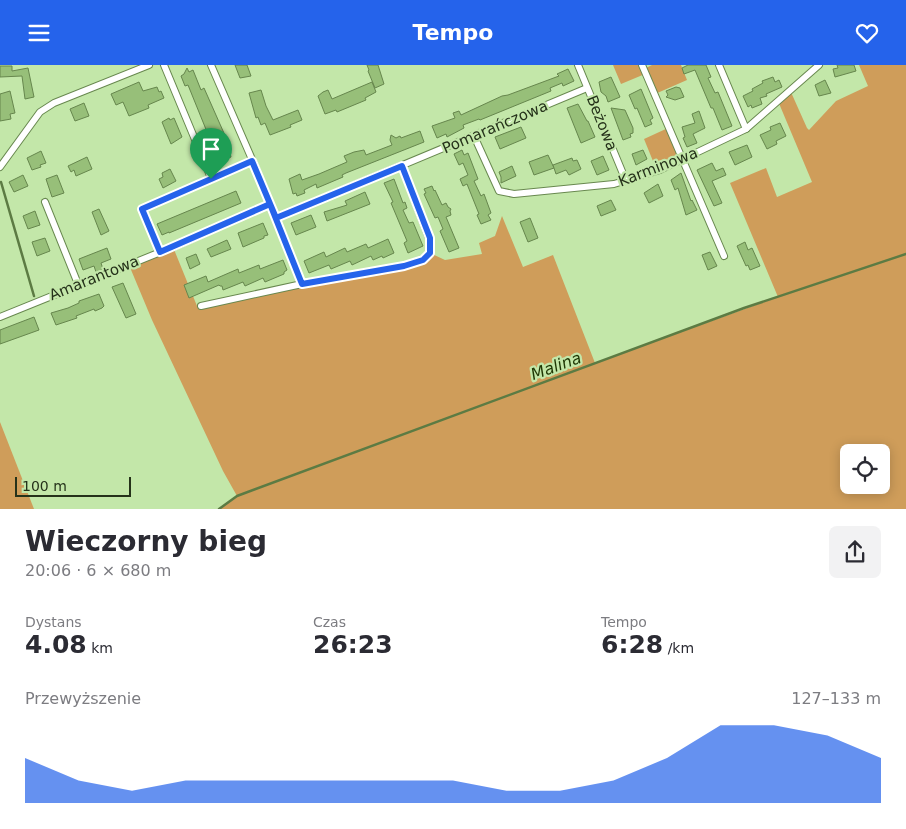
<!DOCTYPE html>
<html lang="pl">
<meta charset="utf-8">
<style>
:root{--surface:#fff;--page:#f2f2f3;--text:#2b2b33;--muted:#7c7c81;--accent:#2563eb}
body{margin:0;font-family:"DejaVu Sans",sans-serif;background:var(--page);color:var(--text);height:100vh;display:flex;flex-direction:column;font-size:19px;white-space:nowrap}
*{box-sizing:border-box;margin:0}
p{font-size:16px;color:var(--muted)}
.icon{flex:none;width:28px;height:28px;fill:none;stroke:currentColor;stroke-width:2;stroke-linecap:round;stroke-linejoin:round}
.map{position:relative;height:444px;overflow:hidden}
.sheet{display:flex;flex-direction:column;background:var(--surface);flex:1}
.sheet>*{flex:none}
.buttons{position:absolute;left:840px;top:379px;display:grid;gap:10px}
.buttons a{display:grid;place-items:center;width:50px;height:50px;border-radius:8px;background:var(--surface);box-shadow:0 2px 12px #0003;font-size:25px}
.scale{position:absolute;left:15px;bottom:12px;width:116px;box-sizing:border-box;padding-left:5px;border:2px solid #25321a;border-top:0;font-size:14px;line-height:18px;white-space:nowrap;color:#25321a;-webkit-text-stroke:4px #c3e7a9;paint-order:stroke}
.pin{position:absolute;display:grid;place-items:center;width:42px;height:42px;color:#fff;margin:-51px -21px;border-radius:50% 50% 50% 0;rotate:-45deg;box-shadow:0 0 5px #0007}
.pin .icon{rotate:45deg}
.round{display:grid;place-items:center;flex:none;width:52px;height:52px;border-radius:8px;background:var(--page)}
.head{display:flex;align-items:center;justify-content:space-between;height:85px;padding:0 25px}
h1{font-size:28px;font-weight:700;line-height:38px}
.figures{display:grid;grid-template-columns:repeat(3,1fr);gap:8px;height:85px;padding:5px 25px}
.figures div{display:grid;align-content:center}
.figures b{font-size:25px;font-weight:700}
.figures small{font-size:14px;font-weight:400}
.figures p{font-size:14px}
.chart{height:140px;padding:10px 25px}
.chart p{display:flex;justify-content:space-between}
.chart svg{width:100%;height:90px;margin-top:5px;fill:var(--accent);opacity:.7}
header{display:flex;justify-content:space-between;align-items:center;height:65px;padding:0 25px;background:var(--accent);color:#fff;font-size:22px;font-weight:700}
.map>svg:first-child{display:block}
.green{fill:#cf9d5a;fill-rule:evenodd}
.lines{fill:none;stroke-linecap:round;stroke-linejoin:round}
.stream{stroke:#5c7b43;stroke-width:2.5}
.building{fill:#97bf79;stroke:#66864d}
.minor-casing{stroke:#68884f;stroke-width:8}
.minor{stroke:#fff;stroke-width:6}
.route-casing{stroke:#fff;stroke-width:10}
.route{stroke:#2563eb;stroke-width:6}
.labels{text-anchor:middle;dominant-baseline:central;stroke-width:4.5;stroke-linejoin:round;paint-order:stroke}
.street-label{font-size:15px;fill:#25321a;stroke:#c3e7a9}
.water-label{font-size:16px;font-style:italic;fill:#1f3704;stroke:#c3e7a9}
</style>
<header><svg class="icon" aria-label="menu" viewBox="0 0 24 24"><path d="M4 6h16M4 12h16M4 18h16"/></svg>Tempo<svg class="icon" aria-label="heart" viewBox="0 0 24 24"><path d="M12 20l-8-8c-3-5 5-10 8-4 3-6 11-1 8 4z"/></svg></header>
<div class="map">
<svg width="906" height="444" viewBox="0 0 906 444">
<rect width="100%" height="100%" fill="#c3e7a9"/>
<!-- green -->
<g class="green">
<polygon points="613,0 642,0 644,4 652,0 681,0 687,15 655,29 645,9 621,19"/>
<path d="M859 0H906V444H219L237 431 223 406 152 255 129 200 173 182 197 241H201L404 201 430 188 445 195 482 189 479 178 495 171 502 151 523 202 553 190 595 298 778 232 730 118 766 103 777 132 812 117 778 36 790 25 807 63 809 65 836 36 868 21ZM849 388H881V420H849Z"/>
<polygon points="668,63 682,95 657,106 644,74"/>
<polygon points="0,357 34,444 0,444"/>
</g>
<g class="lines">
<!-- stream -->
<g class="stream">
<polyline points="1,117 34,231"/>
<polyline points="219,444 237,431 744,243 906,189"/>
</g>
</g>
<!-- building -->
<g class="building">
<polygon points="235,0 247,0 251,11 240,13"/>
<polygon points="367,0 378,0 384,19 375,23 368,6 369,5"/>
<polygon points="688,0 706,0 711,12 708,13 715,28 718,27 732,61 722,65 713,43 711,43 695,5 684,9 682,3"/>
<polygon points="837,0 854,0 856,6 835,12 833,4 838,3"/>
<polygon points="0,1 12,1 12,6 28,3 34,32 25,34 22,11 0,12"/>
<polygon points="187,3 189,7 193,5 201,25 204,23 227,75 231,92 221,96 220,93 218,94 188,20 185,21 181,11 184,9"/>
<polygon points="568,4 574,16 563,21 562,18 550,23 551,26 480,55 479,54 463,60 464,63 447,72 446,69 437,73 432,61 455,53 453,48 459,46 461,50 502,31 508,30 559,11 557,9"/>
<polygon points="611,12 620,32 608,37 606,31 601,27 599,17"/>
<polygon points="773,12 775,17 779,15 782,22 766,29 767,31 760,33 762,39 752,43 751,40 748,42 743,31 753,26 752,24 763,18 762,16"/>
<polygon points="825,15 831,28 819,31 815,20"/>
<polygon points="139,17 143,26 157,22 159,27 161,26 164,33 148,40 149,43 129,51 123,37 116,40 111,29"/>
<polygon points="372,17 376,27 365,33 366,35 337,47 336,45 325,49 318,31 323,27 328,25 332,34"/>
<polygon points="676,22 680,23 684,32 675,35 666,32 668,30 666,26"/>
<polygon points="641,24 653,53 650,55 652,59 645,62 637,43 635,44 629,30"/>
<polygon points="261,25 266,41 273,55 298,45 302,55 290,60 291,62 270,70 265,58 261,60 258,52 256,53 249,28"/>
<polygon points="10,26 15,48 10,49 11,54 0,56 0,29"/>
<polygon points="84,38 89,51 75,56 70,44"/>
<polygon points="578,39 587,56 588,56 595,72 581,78 567,43"/>
<polygon points="611,43 625,45 633,63 633,68 630,69 631,72 623,75"/>
<polygon points="699,46 705,63 693,69 697,78 687,82 683,73 685,72 682,62 695,58 692,49"/>
<polygon points="169,53 170,55 174,53 182,72 171,79 162,57"/>
<polygon points="780,58 786,71 776,76 777,79 767,84 760,70 771,65 770,62"/>
<polygon points="521,62 526,73 500,84 495,72"/>
<polygon points="420,66 424,77 346,108 342,110 343,112 317,123 316,119 304,125 305,128 297,131 296,128 293,129 289,114 300,109 302,115 319,109 347,97 344,91 354,87 364,85 366,90 392,80 390,75 391,70 396,73 400,71 401,73"/>
<polygon points="747,80 752,92 735,100 729,87"/>
<polygon points="462,85 464,90 468,88 478,114 474,116 481,131 484,129 491,148 488,150 491,155 481,159 477,150 479,149 467,119 463,121 460,114 468,110 463,98 459,100 454,89"/>
<polygon points="643,85 647,94 636,100 632,89"/>
<polygon points="41,86 46,98 40,100 41,102 32,105 27,93"/>
<polygon points="548,90 554,103 534,110 529,97"/>
<polygon points="603,91 609,105 597,110 591,96"/>
<polygon points="87,92 92,104 76,111 74,105 71,107 68,101"/>
<polygon points="572,93 573,96 577,95 581,104 569,110 566,105 556,109 553,100"/>
<polygon points="712,98 716,106 723,103 726,110 712,116 722,138 714,141 697,105"/>
<polygon points="512,101 516,111 501,118 501,112 499,107"/>
<polygon points="170,104 176,116 163,123 159,114 163,112 162,108"/>
<polygon points="681,108 691,136 692,135 697,145 686,150 678,123 675,125 671,115"/>
<polygon points="23,110 28,121 14,127 9,117"/>
<polygon points="57,110 64,128 52,132 46,114"/>
<polygon points="394,114 403,138 405,137 407,143 403,145 409,158 413,157 423,181 408,188 404,178 407,176 391,138 393,137 384,118"/>
<polygon points="658,119 663,131 649,138 644,128"/>
<polygon points="432,121 434,126 435,125 442,140 446,138 448,142 451,144 450,146 451,150 446,152 459,183 449,187 440,166 443,164 438,152 435,153 424,129 426,128 424,124"/>
<polygon points="236,126 241,138 169,168 169,167 162,170 157,159"/>
<polygon points="365,127 370,139 327,156 324,147 344,141 347,140 345,136"/>
<polygon points="611,135 616,145 601,151 597,141"/>
<polygon points="99,144 109,166 101,170 92,147"/>
<polygon points="35,146 40,160 28,164 23,151"/>
<polygon points="311,150 316,162 296,170 291,158"/>
<polygon points="530,153 538,173 528,177 520,157"/>
<polygon points="263,158 268,170 264,171 264,173 243,182 238,168"/>
<polygon points="45,173 50,186 37,191 32,177"/>
<polygon points="388,174 394,188 383,193 382,191 373,195 371,191 352,200 350,196 331,204 329,200 309,208 304,196 324,187 326,192 345,183 347,187 366,179 368,183"/>
<polygon points="227,175 231,184 211,192 207,184"/>
<polygon points="745,177 748,185 752,183 760,201 750,205 748,200 746,201 737,181"/>
<polygon points="107,183 111,194 101,198 103,204 96,207 94,201 83,205 79,194"/>
<polygon points="710,187 717,201 708,205 702,190"/>
<polygon points="196,189 200,199 190,204 186,193"/>
<polygon points="283,195 287,205 284,207 284,209 265,217 263,213 245,221 243,217 223,225 222,221 220,221 219,220 189,233 184,220 206,211 208,217 238,204 239,208 259,200 260,204"/>
<polygon points="123,218 136,249 126,253 112,222"/>
<polygon points="99,229 104,241 102,243 95,246 94,244 76,251 77,253 56,260 51,248 68,243 79,238 79,236"/>
<polygon points="34,252 39,265 0,279 0,265"/>
</g>
<g class="lines">
<defs>
<g id="minor">
<polyline points="164,0 211,113"/>
<polyline points="211,0 254,99 302,219"/>
<polyline points="578,0 626,116"/>
<polyline points="642,0 724,191"/>
<polyline points="719,0 746,64"/>
<polyline points="474,71 499,126 514,129 614,119 660,105 746,64 819,0"/>
<polyline points="0,102 40,47 54,38 149,0"/>
<polyline points="45,137 78,219"/>
<polyline points="276,153 587,23"/>
<polyline points="160,187 142,144 252,96"/>
<polyline points="201,241 302,219 404,201 423,195 430,188 429,173 402,101"/>
<polyline points="0,252 173,182 270,139"/>
</g>
</defs>
<!-- minor casing -->
<use href="#minor" class="minor-casing"/>
<!-- minor -->
<use href="#minor" class="minor"/>
</g>
<g class="lines">
<defs>
<polyline id="route" points="211,114 142,144 160,187 270,139 302,219 404,201 423,195 430,188 430,173 402,101 276,153 252,96 211,114"/>
</defs>
<!-- route casing -->
<use href="#route" class="route-casing"/>
<!-- route -->
<use href="#route" class="route"/>
</g>
<g class="labels">
<!-- street labels -->
<g class="street-label">
<text transform="translate(602 58) rotate(68)">Beżowa</text>
<text transform="translate(495 62) rotate(-23)">Pomarańczowa</text>
<text transform="translate(658 102) rotate(-21)">Karminowa</text>
<text transform="translate(94 213) rotate(-22)">Amarantowa</text>
</g>
<!-- water labels -->
<g class="water-label">
<text transform="translate(556 301) rotate(-20)">Malina</text>
</g>
</g>
</svg>
<div class="buttons">
<a><svg class="icon" aria-label="locate" viewBox="0 0 24 24"><circle cx="12" cy="12" r="6"/><path d="M12 2v4M12 18v4M2 12h4M18 12h4"/></svg></a>
</div>
<div class="scale">100 m</div>
<div class="pin" style="left:211px;top:114px;background:#1e9e55"><svg class="icon" aria-label="arrive" viewBox="0 0 24 24"><path d="M6 21V4h12l-3 4 3 4H6"/></svg></div>
</div>
<section class="sheet">
<div class="head"><div><h1>Wieczorny bieg</h1><p>20:06 · 6 × 680 m</p></div><a class="round"><svg class="icon" aria-label="share" viewBox="0 0 24 24"><path d="M12 15V3M7 8l5-5 5 5M5 13v7h14v-7"/></svg></a></div>
<div class="figures">
<div><p>Dystans</p><b>4.08<small> km</small></b></div>
<div><p>Czas</p><b>26:23</b></div>
<div><p>Tempo</p><b>6:28<small> /km</small></b></div>
</div>
<div class="chart"><p><span>Przewyższenie</span>127–133 m</p>
<svg viewBox="0 0 160 44" preserveAspectRatio="none"><path d="M0 44V22L10 33L20 38L30 33L40 33L50 33L60 33L70 33L80 33L90 38L100 38L110 33L120 22L130 6L140 6L150 11L160 22V44z"/></svg>
</div>
</section>
